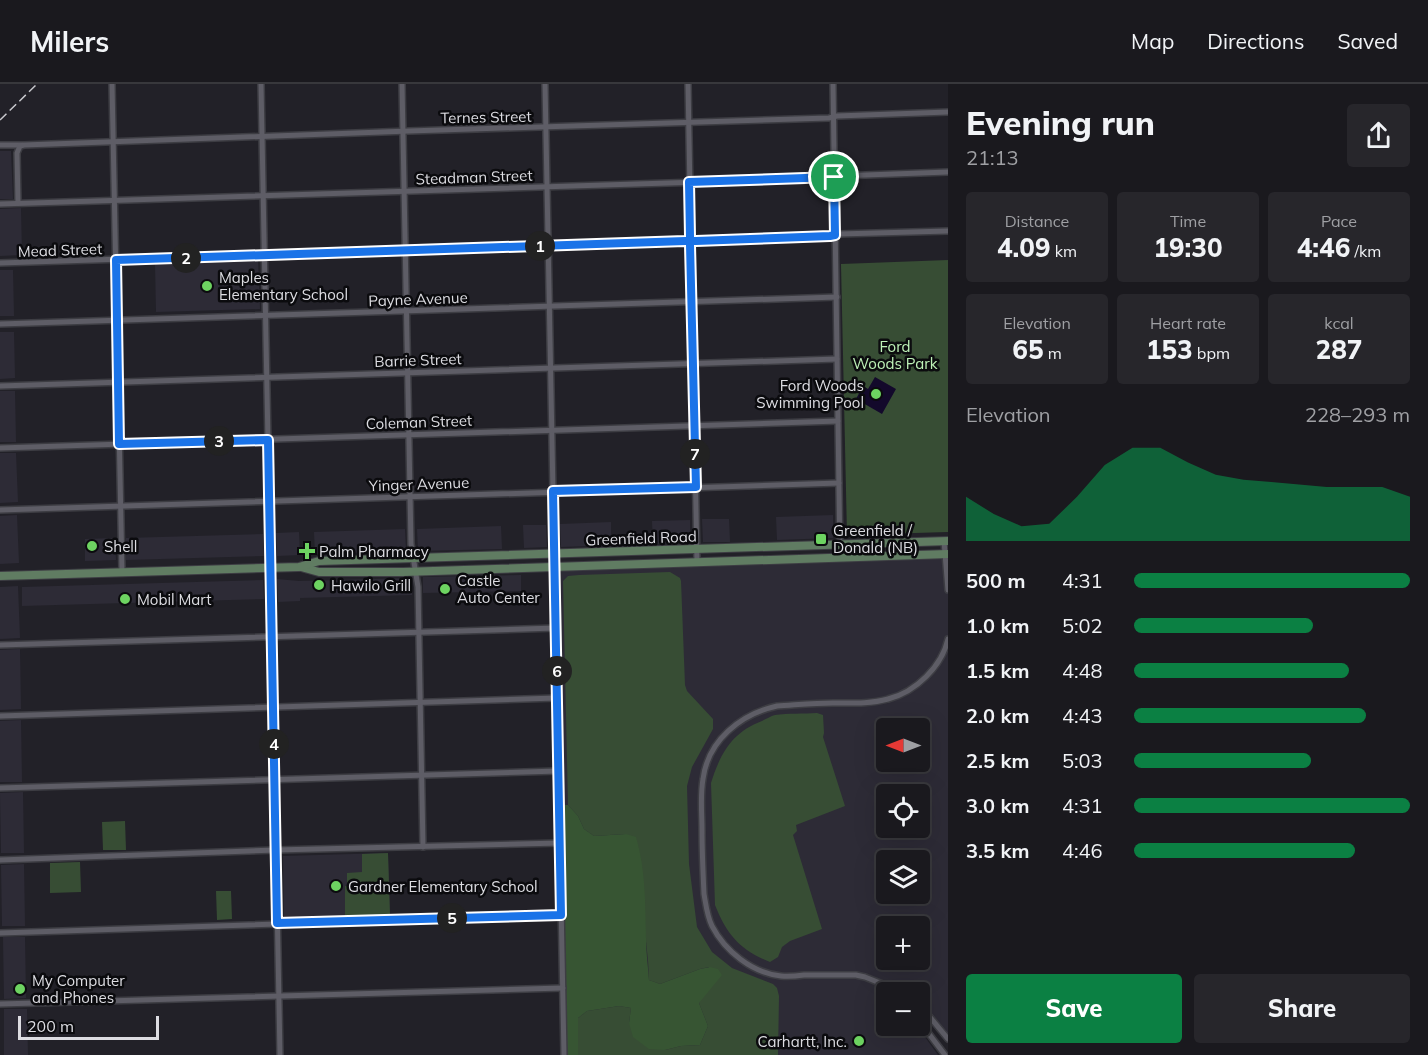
<!DOCTYPE html>
<meta charset="utf-8">
<style>
:root{--surface:#1a191e;--page:#27262b;--text:#f1f3f6;--muted:#9fa0a4;--line:#38383c;--accent:#0b8043}
body{margin:0;font-family:Mulish,sans-serif;background:var(--page);color:var(--text);height:100vh;display:flex;flex-direction:column;font-size:22px;white-space:nowrap}
*{box-sizing:border-box;margin:0}
p{font-size:20px;color:var(--muted)}
.icon{flex:none;width:33px;height:33px;fill:none;stroke:currentColor;stroke-width:2;stroke-linecap:round;stroke-linejoin:round}
.map{position:relative;flex:1;overflow:hidden}
.details{display:flex;flex-direction:column;background:var(--surface);width:480px}
.details>*{flex:none}
.needle{width:39px;rotate:270deg}
.fabs{position:absolute;left:876px;top:634px;display:grid;gap:12px}
.fabs a{display:grid;place-items:center;width:54px;height:54px;border-radius:6px;background:var(--surface);box-shadow:0 6px 24px #0002,0 0 0 2px var(--line);font-size:30px}
.scale{position:absolute;left:18px;bottom:15px;width:141px;box-sizing:border-box;padding-left:6px;border:3px solid #dddde2;border-top:0;font-size:16px;line-height:21px;white-space:nowrap;color:#dddde2;-webkit-text-stroke:4px #0b0b0e;paint-order:stroke}
.pin{position:absolute;display:grid;place-items:center;width:51px;height:51px;color:#fff;margin:-26px;border:3px solid #fff;border-radius:50%;box-shadow:0 2px 6px #0007}
.km{position:absolute;width:30px;height:30px;margin:-15px;border-radius:50%;background:#222;color:#fff;font-size:16px;line-height:30px;text-align:center}
.round{display:grid;place-items:center;flex:none;width:63px;height:63px;border-radius:6px;background:var(--page)}
.headline{display:flex;align-items:center;justify-content:space-between;height:102px;padding:0 18px}
h1{font-size:33px;font-weight:800;line-height:45px}
.stats{display:grid;grid-template-columns:repeat(3,1fr);gap:9px;height:102px;padding:6px 18px}
.stats div{display:grid;align-content:center;border-radius:6px;background:var(--page);text-align:center}
.stats b{font-size:26px;font-weight:800}
.stats small{font-size:16px;font-weight:400}
.stats p{font-size:16px}
.chart{height:168px;padding:12px 18px}
.chart p{display:flex;justify-content:space-between}
.chart svg{width:100%;height:108px;margin-top:6px;fill:var(--accent);opacity:.7}
.button{display:flex;gap:12px;margin-top:auto;padding:12px 18px}
.button a{flex:1;height:69px;border-radius:6px;background:var(--accent);color:#fff;font-size:24px;font-weight:800;line-height:69px;text-align:center}
.button a+a{background:var(--page);color:var(--text)}
ul{padding:0 18px;list-style:none;font-size:20px}
li{display:grid;grid-template-columns:96px 72px 1fr;align-items:center;height:45px}
li i{height:15px;border-radius:8px;background:var(--accent)}
header{display:flex;align-items:center;gap:36px;box-sizing:border-box;height:84px;padding:0 30px;background:var(--surface);border-bottom:2px solid var(--line)}
header strong{font-size:28px}
nav{display:flex;gap:33px;margin-inline-start:auto;font-size:21px}
main{display:flex;flex:1;min-height:0}
.map>svg:first-child{display:block}
.built{fill:#2d2b36;fill-rule:evenodd}
.green{fill:#374d34}
.forest{fill:#375533}
.water{fill:#13092b}
.lines{fill:none;stroke-linecap:round;stroke-linejoin:round}
.minor-casing{stroke:#3d3d43;stroke-width:8}
.secondary-casing{stroke:#3d3d43;stroke-width:10}
.minor{stroke:#5e5d66;stroke-width:5}
.secondary{stroke:#607c62;stroke-width:8}
.rail{stroke:#c8c8cd;stroke-width:1.5;stroke-dasharray:9 4.5;stroke-linecap:butt}
.route-casing{stroke:#fff;stroke-width:12}
.route{stroke:#1a73e8;stroke-width:8}
.poi-dot{fill:#6dd361;stroke:#0b0b0e;stroke-width:2}
.labels{text-anchor:middle;dominant-baseline:central;stroke-width:5;stroke-linejoin:round;paint-order:stroke}
.street-label{font-size:15px;fill:#dddde2;stroke:#0b0b0e}
.poi-label{font-size:15px;fill:#dddde2;stroke:#0b0b0e;text-anchor:start}
.park-label{font-size:15px;fill:#bef2b7;stroke:#0b0b0e}
</style>
<header>
<strong>Milers</strong>
<nav><a>Map</a><a>Directions</a><a>Saved</a></nav>
</header>
<main>
<div class="map">
<svg width="948" height="971" viewBox="0 0 948 971">
<rect width="100%" height="100%" fill="#222128"/>
<!-- built -->
<g class="built">
<polygon points="0,67 11,67 13,115 0,115"/>
<polygon points="21,124 22,171 0,172 0,125"/>
<polygon points="258,176 260,225 156,228 155,179"/>
<polygon points="0,186 13,186 14,232 0,232"/>
<polygon points="0,248 14,248 15,294 0,295"/>
<polygon points="0,307 15,307 16,358 0,358"/>
<polygon points="0,369 16,369 18,418 0,419"/>
<polygon points="17,431 19,479 0,480 0,432"/>
<polygon points="833,431 833,454 777,456 776,433"/>
<polygon points="702,435 729,435 730,458 703,458"/>
<polygon points="690,436 690,459 653,460 652,437"/>
<polygon points="611,438 611,461 561,463 560,440"/>
<polygon points="523,441 546,441 547,463 524,464"/>
<polygon points="501,442 502,465 418,467 417,445"/>
<polygon points="405,445 406,467 315,470 314,448"/>
<polygon points="299,448 300,471 277,472 276,449"/>
<polygon points="263,450 264,472 126,476 126,454"/>
<polygon points="115,454 116,476 85,477 85,455"/>
<path d="M948 474V953L921 919 920 920V909H886V942H917L938 971H566L557 500 560 488 563 486ZM886 645H920V678H886ZM886 711H920V744H886ZM886 777H920V810H886ZM886 843H920V876H886Z"/>
<polygon points="521,491 521,507 423,509 423,493"/>
<polygon points="412,494 412,511 300,514 300,517 278,518 277,495 299,497"/>
<polygon points="263,496 264,515 22,522 22,503"/>
<polygon points="18,502 20,554 0,555 0,503"/>
<polygon points="20,565 21,625 0,626 0,566"/>
<polygon points="21,636 22,698 0,698 0,637"/>
<polygon points="23,708 24,769 1,769 0,709"/>
<polygon points="388,769 390,831 284,834 283,772"/>
<polygon points="24,780 25,842 2,842 1,781"/>
<polygon points="3,853 25,853 26,914 4,915"/>
<polygon points="4,925 27,925 28,971 4,971"/>
</g>
<!-- green -->
<g class="green">
<polygon points="948,176 948,448 847,451 841,180"/>
<path d="M670 488 680 494 681 497 685 601 687 607 713 635V645L692 683 687 702 689 780 697 843 712 868 732 884 773 900 777 904 779 912 778 971H578V934L587 927 619 922 631 924 629 939 665 966 681 962 700 961 708 942 699 919 709 883 700 885 660 900 649 896C648 847 635 798 626 750L594 752 584 745 578 732 568 721 563 497 568 492 579 491Z"/>
<path d="M817 629 823 631 824 649 823 653 845 722 796 741 797 747 793 751 822 845 790 857 782 863 778 873 770 878C740 866 727 851 715 821L711 699C720 670 732 648 762 637 766 635 771 632 775 631 788 629 804 630 817 629Z"/>
<polygon points="125,737 126,766 103,766 102,738"/>
<polygon points="388,769 390,831 346,832 345,831 345,802 347,802 347,789 362,788 362,770"/>
<polygon points="80,778 81,808 50,809 50,779"/>
<polygon points="216,807 231,807 232,835 217,836"/>
</g>
<!-- forest -->
<path class="forest" d="M561 721H568L578 732 584 745 594 752 626 750 636 753C646 787 645 819 646 854 646 868 648 882 649 896L660 900 700 885 710 883 718 885 722 891 699 919 708 942 700 961 681 962 665 966 649 965 633 953 629 939 631 924 619 922 587 927 578 934V971H566Z"/>
<!-- water -->
<polygon class="water" points="875,293 896,305 882,330 856,315 863,302 868,305"/>
<g class="lines">
<defs>
<g id="minor">
<polyline points="112,0 122,488"/>
<polyline points="261,0 280,971"/>
<polyline points="402,0 411,460 418,503 423,763"/>
<polyline points="545,0 564,971"/>
<polyline points="688,0 697,479"/>
<polyline points="833,0 840,474"/>
<polyline points="0,61 22,61"/>
<polyline points="18,119 17,69 20,62 24,61 409,47 829,34 837,32 948,28"/>
<polyline points="0,120 829,94 838,92 948,88"/>
<polyline points="0,179 830,152 839,150 948,147"/>
<polyline points="0,240 837,213"/>
<polyline points="0,302 837,275"/>
<polyline points="0,364 838,337"/>
<polyline points="0,426 839,399"/>
<polyline points="944,457 948,506"/>
<polyline points="0,561 556,544"/>
<polyline points="0,632 557,614"/>
<polyline points="0,704 558,687"/>
<polyline points="0,776 276,766 560,759"/>
<polyline points="0,849 561,831"/>
<path d="M905 909 865 893 856 891C838 891 821 891 804 891 797 892 789 893 781 892 752 889 725 867 712 842 707 832 706 821 704 810 703 789 702 767 702 746 702 729 700 712 703 695 708 656 741 630 777 622 795 621 814 619 833 619 851 619 870 620 888 615 916 608 942 582 948 555"/>
<polyline points="0,920 563,904"/>
<polyline points="920,921 948,955"/>
<polyline points="920,938 945,971"/>
</g>
<g id="secondary">
<polyline points="301,483 319,488 403,488 948,470"/>
<polyline points="0,492 299,483 319,477 948,457"/>
</g>
</defs>
<!-- minor casing -->
<use href="#minor" class="minor-casing"/>
<!-- secondary casing -->
<use href="#secondary" class="secondary-casing"/>
<!-- minor -->
<use href="#minor" class="minor"/>
<!-- secondary -->
<use href="#secondary" class="secondary"/>
<!-- rail -->
<polyline class="rail" points="0,36 37,0"/>
</g>
<g class="lines">
<defs>
<path id="route" d="M834 93 835 151 830 152 696 157H685C495 163 306 170 116 176L119 360 268 356 277 839 561 831 553 407 696 403 690 161V152L689 98 834 93"/>
</defs>
<!-- route casing -->
<use href="#route" class="route-casing"/>
<!-- route -->
<use href="#route" class="route"/>
</g>
<!-- markers -->
<g class="poi-dot">
<circle cx="207" cy="202" r="6"/>
<circle cx="876" cy="310" r="6"/>
<rect x="815" y="449" width="12" height="12" rx="3"/>
<circle cx="92" cy="462" r="6"/>
<path d="M304 458h6v6h6v6h-6v6h-6v-6h-6v-6h6z"/>
<circle cx="319" cy="501" r="6"/>
<circle cx="445" cy="505" r="6"/>
<circle cx="125" cy="515" r="6"/>
<circle cx="336" cy="802" r="6"/>
<circle cx="20" cy="905" r="6"/>
<circle cx="859" cy="957" r="6"/>
</g>
<g class="labels">
<!-- street labels -->
<g class="street-label">
<text transform="translate(486 33) rotate(-1)">Ternes Street</text>
<text transform="translate(474 93) rotate(-2)">Steadman Street</text>
<text transform="translate(60 166) rotate(-2)">Mead Street</text>
<text transform="translate(418 215) rotate(-2)">Payne Avenue</text>
<text transform="translate(418 276) rotate(-2)">Barrie Street</text>
<text transform="translate(419 338) rotate(-2)">Coleman Street</text>
<text transform="translate(419 400) rotate(-2)">Yinger Avenue</text>
<text transform="translate(641 454) rotate(-2)">Greenfield Road</text>
</g>
<!-- poi labels -->
<g class="poi-label">
<text x="219" y="193">Maples<tspan x="219" dy="17">Elementary School</tspan></text>
<text x="864" y="301" text-anchor="end">Ford Woods<tspan x="864" dy="17">Swimming Pool</tspan></text>
<text x="833" y="446">Greenfield /<tspan x="833" dy="17">Donald (NB)</tspan></text>
<text x="104" y="462">Shell</text>
<text x="319" y="467">Palm Pharmacy</text>
<text x="457" y="496">Castle<tspan x="457" dy="17">Auto Center</tspan></text>
<text x="331" y="501">Hawilo Grill</text>
<text x="137" y="515">Mobil Mart</text>
<text x="348" y="802">Gardner Elementary School</text>
<text x="32" y="896">My Computer<tspan x="32" dy="17">and Phones</tspan></text>
<text x="847" y="957" text-anchor="end">Carhartt, Inc.</text>
</g>
<!-- park labels -->
<g class="park-label">
<text x="895" y="262">Ford<tspan x="895" dy="17">Woods Park</tspan></text>
</g>
</g>
</svg>
<div class="fabs">
<a><svg class="needle" viewBox="-14 -14 28 28"><path d="M0-13l5 13h-10z" fill="#e53935"/><path d="M0 13l5-13h-10z" fill="#9fa0a4"/></svg></a>
<a><svg class="icon" aria-label="locate" viewBox="0 0 24 24"><circle cx="12" cy="12" r="6"/><path d="M12 2v4M12 18v4M2 12h4M18 12h4"/></svg></a>
<a><svg class="icon" aria-label="layers" viewBox="0 0 24 24"><path d="M12 4l9 5-9 5-9-5zM3 14l9 5 9-5"/></svg></a>
<a>+</a>
<a>−</a>
</div>
<div class="scale">200 m</div>
<div class="pin" style="left:834px;top:93px;background:#1e9e55"><svg class="icon" aria-label="arrive" viewBox="0 0 24 24"><path d="M6 21V4h12l-3 4 3 4H6"/></svg></div>
<b class="km" style="left:540px;top:162px">1</b>
<b class="km" style="left:186px;top:174px">2</b>
<b class="km" style="left:219px;top:357px">3</b>
<b class="km" style="left:274px;top:660px">4</b>
<b class="km" style="left:452px;top:834px">5</b>
<b class="km" style="left:557px;top:587px">6</b>
<b class="km" style="left:695px;top:370px">7</b>
</div>
<section class="details">
<div class="headline"><div><h1>Evening run</h1><p>21:13</p></div><a class="round"><svg class="icon" aria-label="share" viewBox="0 0 24 24"><path d="M12 15V3M7 8l5-5 5 5M5 13v7h14v-7"/></svg></a></div>
<div class="stats">
<div><p>Distance</p><b>4.09<small> km</small></b></div>
<div><p>Time</p><b>19:30</b></div>
<div><p>Pace</p><b>4:46<small> /km</small></b></div>
</div>
<div class="stats">
<div><p>Elevation</p><b>65<small> m</small></b></div>
<div><p>Heart rate</p><b>153<small> bpm</small></b></div>
<div><p>kcal</p><b>287</b></div>
</div>
<div class="chart"><p><span>Elevation</span>228–293 m</p>
<svg viewBox="0 0 160 44" preserveAspectRatio="none"><path d="M0 44V26L10 33L20 38L30 37L40 26L50 13L60 6L70 6L80 12L90 17L100 19L110 20L120 21L130 22L140 22L150 22L160 26V44z"/></svg>
</div>
<ul>
<li><b>500 m</b>4:31<i style="width:100%"></i></li>
<li><b>1.0 km</b>5:02<i style="width:65%"></i></li>
<li><b>1.5 km</b>4:48<i style="width:78%"></i></li>
<li><b>2.0 km</b>4:43<i style="width:84%"></i></li>
<li><b>2.5 km</b>5:03<i style="width:64%"></i></li>
<li><b>3.0 km</b>4:31<i style="width:100%"></i></li>
<li><b>3.5 km</b>4:46<i style="width:80%"></i></li>
</ul>
<div class="button"><a>Save</a><a>Share</a></div>
</section>
</main>
